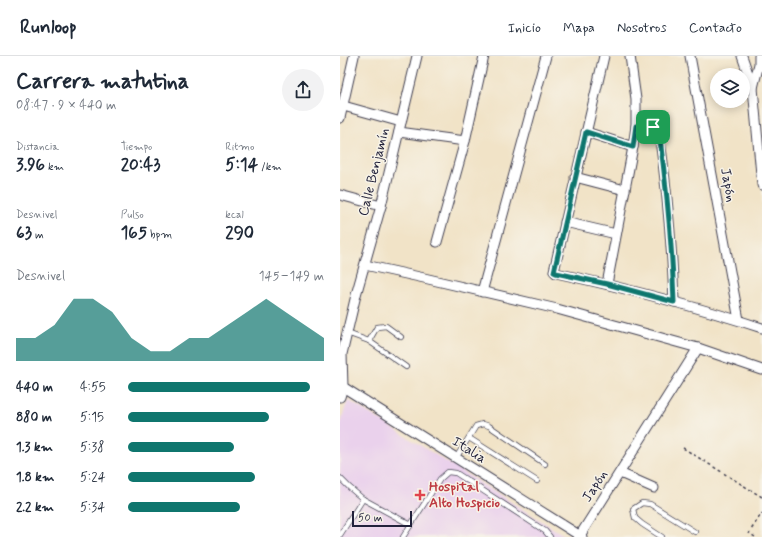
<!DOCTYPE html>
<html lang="es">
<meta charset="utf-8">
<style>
:root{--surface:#fff;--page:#f2f2f3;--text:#1f2937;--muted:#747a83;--line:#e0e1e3;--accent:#0f766e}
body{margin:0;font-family:Mynerve,sans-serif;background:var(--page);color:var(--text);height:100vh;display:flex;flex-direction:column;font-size:15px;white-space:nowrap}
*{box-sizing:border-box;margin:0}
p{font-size:13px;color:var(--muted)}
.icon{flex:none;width:22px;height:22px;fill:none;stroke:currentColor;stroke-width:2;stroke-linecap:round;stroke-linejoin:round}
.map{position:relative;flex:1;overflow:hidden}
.details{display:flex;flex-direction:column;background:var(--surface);width:340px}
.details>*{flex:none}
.controls{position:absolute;left:370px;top:12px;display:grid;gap:8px}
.controls a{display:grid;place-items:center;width:40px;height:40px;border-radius:50%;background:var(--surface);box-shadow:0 2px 10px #0003;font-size:20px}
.scale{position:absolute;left:12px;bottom:10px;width:60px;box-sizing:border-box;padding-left:4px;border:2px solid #22223b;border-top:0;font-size:11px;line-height:14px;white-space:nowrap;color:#22223b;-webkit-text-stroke:3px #f7f3e8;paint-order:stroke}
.pin{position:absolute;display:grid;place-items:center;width:34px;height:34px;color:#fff;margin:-17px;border-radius:8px;box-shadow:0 2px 6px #0006}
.round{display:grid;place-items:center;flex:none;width:42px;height:42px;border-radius:21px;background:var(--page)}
.overview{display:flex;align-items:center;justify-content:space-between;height:68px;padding:0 16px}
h1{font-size:22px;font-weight:800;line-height:30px}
.figures{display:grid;grid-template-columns:repeat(3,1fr);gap:6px;height:68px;padding:4px 16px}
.figures div{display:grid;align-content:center}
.figures b{font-size:17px;font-weight:800}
.figures small{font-size:11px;font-weight:400}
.figures p{font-size:11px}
.chart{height:112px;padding:8px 16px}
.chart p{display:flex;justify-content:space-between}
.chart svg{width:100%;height:72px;margin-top:4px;fill:var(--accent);opacity:.7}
ul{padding:0 16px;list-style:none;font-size:13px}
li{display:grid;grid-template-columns:64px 48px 1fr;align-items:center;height:30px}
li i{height:10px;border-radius:5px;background:var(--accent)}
header{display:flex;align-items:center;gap:24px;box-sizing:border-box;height:56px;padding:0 20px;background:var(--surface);border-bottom:1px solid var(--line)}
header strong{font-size:19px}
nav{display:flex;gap:22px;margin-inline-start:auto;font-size:14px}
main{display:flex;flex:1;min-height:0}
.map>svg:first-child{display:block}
.built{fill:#ead1ec}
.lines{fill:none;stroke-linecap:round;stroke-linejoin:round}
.service-casing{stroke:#413f50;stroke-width:6}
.minor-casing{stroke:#413f50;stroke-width:11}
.path{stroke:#413f50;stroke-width:1.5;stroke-dasharray:3 3;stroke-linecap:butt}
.service{stroke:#fff;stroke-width:4.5}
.minor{stroke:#fff;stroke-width:9}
.route-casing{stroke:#fff;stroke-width:8}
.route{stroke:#0f766e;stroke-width:5}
.health-dot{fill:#e0444e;stroke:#f7f3e8;stroke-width:1.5}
.labels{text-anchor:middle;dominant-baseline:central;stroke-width:3;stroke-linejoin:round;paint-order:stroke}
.street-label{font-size:14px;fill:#22223b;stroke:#f7f3e8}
.health-label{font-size:14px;font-weight:bold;fill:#be3a42;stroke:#f7f3e8;text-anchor:start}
</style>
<header>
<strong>Runloop</strong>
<nav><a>Inicio</a><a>Mapa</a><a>Nosotros</a><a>Contacto</a></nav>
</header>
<main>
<section class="details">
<div class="overview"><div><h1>Carrera matutina</h1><p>08:47 · 9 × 440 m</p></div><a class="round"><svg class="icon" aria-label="share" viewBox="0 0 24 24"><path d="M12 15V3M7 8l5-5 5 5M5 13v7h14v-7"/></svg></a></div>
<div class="figures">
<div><p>Distancia</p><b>3.96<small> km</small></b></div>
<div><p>Tiempo</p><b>20:43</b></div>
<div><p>Ritmo</p><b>5:14<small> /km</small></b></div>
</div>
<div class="figures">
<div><p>Desnivel</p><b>63<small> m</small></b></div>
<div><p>Pulso</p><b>165<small> bpm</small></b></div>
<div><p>kcal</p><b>290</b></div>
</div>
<div class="chart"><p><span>Desnivel</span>145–149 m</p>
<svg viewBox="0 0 160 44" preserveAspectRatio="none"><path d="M0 44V30L10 30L20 22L30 6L40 6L50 14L60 30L70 38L80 38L90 30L100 30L110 22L120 14L130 6L140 14L150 22L160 30V44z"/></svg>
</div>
<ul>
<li><b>440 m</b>4:55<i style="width:93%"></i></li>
<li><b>880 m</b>5:15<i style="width:72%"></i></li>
<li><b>1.3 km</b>5:38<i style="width:54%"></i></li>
<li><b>1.8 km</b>5:24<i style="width:65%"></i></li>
<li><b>2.2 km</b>5:34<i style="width:57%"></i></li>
</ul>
</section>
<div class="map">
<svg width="422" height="481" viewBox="0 0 422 481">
<rect width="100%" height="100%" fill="#f7f3e8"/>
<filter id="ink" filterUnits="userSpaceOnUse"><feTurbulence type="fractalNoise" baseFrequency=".025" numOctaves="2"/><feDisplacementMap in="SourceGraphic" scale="8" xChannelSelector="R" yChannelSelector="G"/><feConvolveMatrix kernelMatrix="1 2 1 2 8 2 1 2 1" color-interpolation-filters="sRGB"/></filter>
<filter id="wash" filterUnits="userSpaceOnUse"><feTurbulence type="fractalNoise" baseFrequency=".012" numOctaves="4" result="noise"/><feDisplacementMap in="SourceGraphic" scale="16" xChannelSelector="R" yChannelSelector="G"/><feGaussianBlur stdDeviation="0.9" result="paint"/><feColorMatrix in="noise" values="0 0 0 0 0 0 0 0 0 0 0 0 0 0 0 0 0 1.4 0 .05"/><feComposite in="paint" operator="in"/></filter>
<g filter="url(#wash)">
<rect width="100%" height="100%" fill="#f1e3c7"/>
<!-- built -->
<polygon class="built" points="8,344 227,481 0,481 0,367"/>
</g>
<g filter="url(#ink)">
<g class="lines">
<defs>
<g id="service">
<polyline points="7,277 29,285 66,311"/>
<polyline points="29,285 37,271 46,270 61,281"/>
<polyline points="129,382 197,425"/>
<polyline points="116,402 136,370 143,368 149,370 205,408"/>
<polyline points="0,422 10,432 23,443 71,469"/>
<polyline points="0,479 23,443"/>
<polyline points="63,481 100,423 108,416 116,417 205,475 210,481"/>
<polyline points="322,481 302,468 295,462 293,453 302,447 310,448 355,476"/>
</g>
<g id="minor">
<path d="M264 0 214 215 216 217C285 232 355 250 422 272"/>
<polyline points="350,0 399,264"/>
<polyline points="402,0 413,32"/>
<polyline points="419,0 419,8 413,32 422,129"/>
<polyline points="0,49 61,66"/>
<polyline points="0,62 14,0"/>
<path d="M296 70C303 71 315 69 319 76 327 133 332 189 334 246"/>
<polyline points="59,76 125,85"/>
<polyline points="246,76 293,91"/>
<polyline points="235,121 285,134"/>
<polyline points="0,139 41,150"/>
<polyline points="225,166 276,178"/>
<polyline points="97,186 125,85 144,0"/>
<polyline points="25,209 84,222 217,253 358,292 422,314"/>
<polyline points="267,228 293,91 296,70 296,43 290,0"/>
<polyline points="142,236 206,0"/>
<polyline points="3,331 242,481"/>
<polyline points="0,341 3,331 2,298 16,239 41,150 77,0"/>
<polyline points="280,417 314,432"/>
<polyline points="239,481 358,292"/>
</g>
</defs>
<!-- service casing -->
<use href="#service" class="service-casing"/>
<!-- minor casing -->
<use href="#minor" class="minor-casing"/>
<!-- path -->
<g class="path">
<polyline points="343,392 422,441"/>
<polyline points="415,481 409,477 422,457"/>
</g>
<!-- service -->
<use href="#service" class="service"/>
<!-- minor -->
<use href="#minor" class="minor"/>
</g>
</g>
<g class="lines" filter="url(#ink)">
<defs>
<path id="route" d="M296 70C303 71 315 69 319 76 327 133 332 189 334 246L267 228 216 217 214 216 246 76 293 91Z"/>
</defs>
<!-- route casing -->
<use href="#route" class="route-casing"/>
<!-- route -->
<use href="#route" class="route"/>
</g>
<!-- markers -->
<path class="health-dot" d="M78 433h4v4h4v4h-4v4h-4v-4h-4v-4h4z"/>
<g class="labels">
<!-- street labels -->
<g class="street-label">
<text transform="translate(34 116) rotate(-76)">Calle Benjamín</text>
<text transform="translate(388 129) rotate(80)">Japón</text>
<text transform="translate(129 394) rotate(32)">Italia</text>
<text transform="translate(255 430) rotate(-57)">Japón</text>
</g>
<!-- health labels -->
<g class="health-label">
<text x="89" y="431">Hospital<tspan x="89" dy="16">Alto Hospicio</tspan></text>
</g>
</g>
</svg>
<div class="controls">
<a><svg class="icon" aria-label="layers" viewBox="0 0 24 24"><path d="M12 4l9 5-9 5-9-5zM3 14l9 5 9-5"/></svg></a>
</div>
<div class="scale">50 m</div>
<div class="pin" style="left:313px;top:71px;background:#1e9e55"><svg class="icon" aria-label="arrive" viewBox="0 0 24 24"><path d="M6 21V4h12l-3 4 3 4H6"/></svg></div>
</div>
</main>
